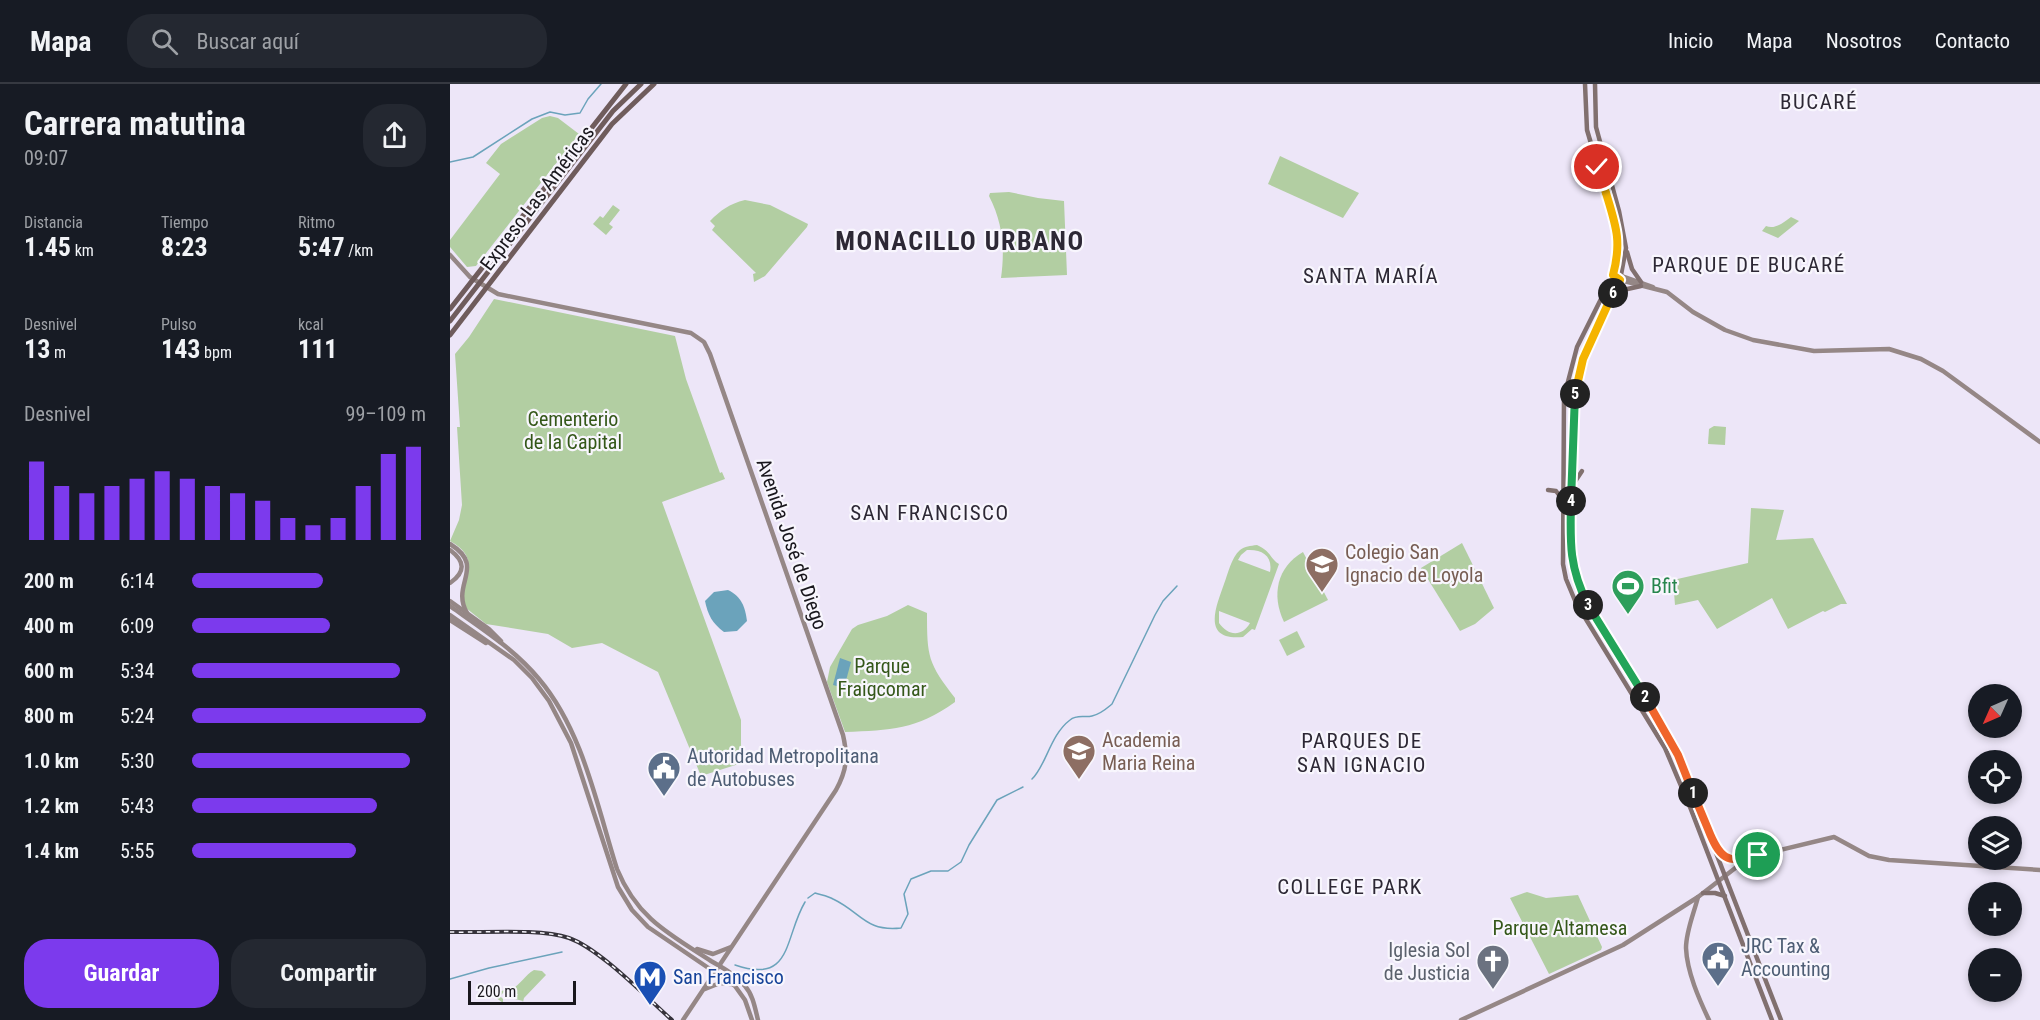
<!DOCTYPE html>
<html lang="es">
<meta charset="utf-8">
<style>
:root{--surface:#171b24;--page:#242831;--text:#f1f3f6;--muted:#9ea1a6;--line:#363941;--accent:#7c3aed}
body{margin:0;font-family:"Roboto Condensed",sans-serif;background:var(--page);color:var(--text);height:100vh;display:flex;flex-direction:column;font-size:22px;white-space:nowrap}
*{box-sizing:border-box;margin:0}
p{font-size:20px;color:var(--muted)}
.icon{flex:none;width:33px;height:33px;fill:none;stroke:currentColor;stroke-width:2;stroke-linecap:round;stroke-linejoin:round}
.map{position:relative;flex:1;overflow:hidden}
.side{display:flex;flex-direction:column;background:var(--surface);width:450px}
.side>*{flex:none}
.needle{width:39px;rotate:225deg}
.controls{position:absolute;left:1518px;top:600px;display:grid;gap:12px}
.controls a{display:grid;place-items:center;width:54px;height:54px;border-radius:50%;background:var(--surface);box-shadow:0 3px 9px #0003;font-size:30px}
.scale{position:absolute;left:18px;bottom:15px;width:108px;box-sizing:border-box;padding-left:6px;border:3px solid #19171d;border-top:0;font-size:16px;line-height:21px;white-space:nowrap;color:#19171d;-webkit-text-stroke:4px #f8f6fd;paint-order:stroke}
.pin{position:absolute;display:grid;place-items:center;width:51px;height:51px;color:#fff;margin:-26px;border:3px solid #fff;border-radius:50%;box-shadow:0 2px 6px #0007}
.km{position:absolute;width:30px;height:30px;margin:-15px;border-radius:50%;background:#222;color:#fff;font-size:16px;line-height:30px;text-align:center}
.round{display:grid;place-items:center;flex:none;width:63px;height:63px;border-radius:24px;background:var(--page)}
.headline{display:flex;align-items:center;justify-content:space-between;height:102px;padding:0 24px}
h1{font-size:33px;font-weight:700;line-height:45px}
.metrics{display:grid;grid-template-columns:repeat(3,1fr);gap:9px;height:102px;padding:6px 24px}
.metrics div{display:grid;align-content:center}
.metrics b{font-size:26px;font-weight:700}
.metrics small{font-size:16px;font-weight:400}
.metrics p{font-size:16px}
.chart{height:168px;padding:12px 24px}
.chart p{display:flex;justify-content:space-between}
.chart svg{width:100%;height:108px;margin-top:6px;stroke:var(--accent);stroke-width:6}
.cta{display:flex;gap:12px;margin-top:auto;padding:12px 24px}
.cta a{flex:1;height:69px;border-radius:24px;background:var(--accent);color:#fff;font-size:24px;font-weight:700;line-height:69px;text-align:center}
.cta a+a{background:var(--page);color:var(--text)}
ul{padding:0 24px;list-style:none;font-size:20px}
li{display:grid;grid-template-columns:96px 72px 1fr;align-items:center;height:45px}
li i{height:15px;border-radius:8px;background:var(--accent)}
header{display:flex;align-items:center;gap:36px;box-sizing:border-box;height:84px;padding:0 30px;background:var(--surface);border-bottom:2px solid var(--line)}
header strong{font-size:28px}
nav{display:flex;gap:33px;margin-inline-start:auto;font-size:21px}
.search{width:420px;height:54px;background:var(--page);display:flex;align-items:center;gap:15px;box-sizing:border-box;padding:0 21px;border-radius:24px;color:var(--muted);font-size:22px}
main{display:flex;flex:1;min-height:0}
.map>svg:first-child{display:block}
.green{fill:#b2cea2;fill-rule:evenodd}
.water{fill:#6ba3bb}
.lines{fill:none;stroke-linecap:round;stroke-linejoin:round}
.stream{stroke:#6ba3bb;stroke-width:1.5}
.secondary{stroke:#958786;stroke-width:4.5}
.primary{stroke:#81706f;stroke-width:4.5}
.highway{stroke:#6f5c5c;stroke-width:5}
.rail-casing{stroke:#36333b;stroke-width:4}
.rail{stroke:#f8f6fd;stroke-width:1.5;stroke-dasharray:4.5;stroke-linecap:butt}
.split-1-casing{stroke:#fff;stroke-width:12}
.split-2-casing{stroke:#fff;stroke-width:12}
.split-3-casing{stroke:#fff;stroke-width:12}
.split-4-casing{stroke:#fff;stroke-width:12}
.split-5-casing{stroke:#fff;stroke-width:12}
.split-6-casing{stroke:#fff;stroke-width:12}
.split-7-casing{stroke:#fff;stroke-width:12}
.split-8-casing{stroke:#fff;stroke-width:12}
.split-1{stroke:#f0652b;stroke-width:8}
.split-2{stroke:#f0652b;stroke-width:8}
.split-3{stroke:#22a559;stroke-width:8}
.split-4{stroke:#22a559;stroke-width:8}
.split-5{stroke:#22a559;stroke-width:8}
.split-6{stroke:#f5b400;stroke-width:8}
.split-7{stroke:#f5b400;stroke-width:8}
.split-8{stroke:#f5b400;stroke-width:8}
.labels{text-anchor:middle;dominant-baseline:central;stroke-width:4.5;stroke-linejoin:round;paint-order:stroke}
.street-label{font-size:20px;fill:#19171d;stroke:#f8f6fd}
.park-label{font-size:20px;fill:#345719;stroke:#f8f6fd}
.education-label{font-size:20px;fill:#785e54;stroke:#f8f6fd;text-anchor:start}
.leisure-label{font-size:20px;fill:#27864d;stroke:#f8f6fd;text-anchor:start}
.service-label{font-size:20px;fill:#4e5e75;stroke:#f8f6fd;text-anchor:start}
.worship-label{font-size:20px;fill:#5b616d;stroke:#f8f6fd;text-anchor:end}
.transit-label{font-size:20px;fill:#164399;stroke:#f8f6fd;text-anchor:start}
.neighbourhood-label{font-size:21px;letter-spacing:1.5px;fill:#2d2835;stroke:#f8f6fd}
.district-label{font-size:26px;font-weight:bold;letter-spacing:1.5px;fill:#2d2835;stroke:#f8f6fd}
</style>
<header>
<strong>Mapa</strong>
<div class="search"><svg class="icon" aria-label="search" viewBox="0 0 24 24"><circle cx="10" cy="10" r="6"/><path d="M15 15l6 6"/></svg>Buscar aquí</div>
<nav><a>Inicio</a><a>Mapa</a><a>Nosotros</a><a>Contacto</a></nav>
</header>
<main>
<section class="side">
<div class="headline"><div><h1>Carrera matutina</h1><p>09:07</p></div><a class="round"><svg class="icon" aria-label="share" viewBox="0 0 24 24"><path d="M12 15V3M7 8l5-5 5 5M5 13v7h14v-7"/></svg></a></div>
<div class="metrics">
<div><p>Distancia</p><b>1.45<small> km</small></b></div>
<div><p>Tiempo</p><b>8:23</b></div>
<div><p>Ritmo</p><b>5:47<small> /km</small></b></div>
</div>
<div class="metrics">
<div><p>Desnivel</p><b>13<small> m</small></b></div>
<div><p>Pulso</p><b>143<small> bpm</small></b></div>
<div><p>kcal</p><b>111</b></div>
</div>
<div class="chart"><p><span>Desnivel</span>99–109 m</p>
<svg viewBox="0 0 160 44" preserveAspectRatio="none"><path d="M5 44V12M15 44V22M25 44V25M35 44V22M45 44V19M55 44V16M65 44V19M75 44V22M85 44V25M95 44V28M105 44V35M115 44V38M125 44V35M135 44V22M145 44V9M155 44V6"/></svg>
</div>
<ul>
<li><b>200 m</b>6:14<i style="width:56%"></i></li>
<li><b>400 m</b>6:09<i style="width:59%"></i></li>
<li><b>600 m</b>5:34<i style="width:89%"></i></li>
<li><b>800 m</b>5:24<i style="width:100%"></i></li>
<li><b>1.0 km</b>5:30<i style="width:93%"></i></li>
<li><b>1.2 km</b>5:43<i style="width:79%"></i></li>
<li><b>1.4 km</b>5:55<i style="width:70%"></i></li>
</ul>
<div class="cta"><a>Guardar</a><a>Compartir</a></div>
</section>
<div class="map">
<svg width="1590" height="936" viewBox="0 0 1590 936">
<rect width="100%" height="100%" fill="#ede6f8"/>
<!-- green -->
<g class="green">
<polygon points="100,32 108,34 129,50 26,182 17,183 0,163 0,156 50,90 36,79 51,60 92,34"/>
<polygon points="830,72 909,109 893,134 818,100"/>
<path d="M559 108 588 114 614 117 617 191 551 194C555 165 553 139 539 112L540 109Z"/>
<path d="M295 116 320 121 358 140 357 143 315 192 304 198 303 190 306 189 262 146 265 142 260 137C271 126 279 120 295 116Z"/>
<polygon points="163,121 170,126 159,140 163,143 156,151 143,140 150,132 153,134"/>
<path d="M1341 133 1349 137 1328 154 1312 147 1316 142C1325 146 1334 138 1341 133Z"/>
<path d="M44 215 225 252 236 295 270 389 272 388 275 395 212 418 291 636V661L295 678 251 692 208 588 152 559 122 564 98 550 36 540 16 524C5 497 37 477 0 457L9 436 12 421 7 343H10L5 270 19 253Z"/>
<polygon points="1264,342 1276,343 1275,361 1258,360 1259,345"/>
<polygon points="1301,424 1334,426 1326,456 1363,454 1397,520 1391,520 1375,528 1373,527 1338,545 1322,514 1267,545 1248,516 1225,521 1223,496 1298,479"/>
<polygon points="1012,459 1044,524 1025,540 1010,547 971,484"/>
<path d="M807 461C821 467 821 476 829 480L805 546 802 545 793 553C751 557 766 523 774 500 778 490 781 474 790 466 795 462 800 462 807 461ZM797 466C812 465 823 472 820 488L788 476 791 471ZM769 527 800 539C792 553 778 552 769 539Z"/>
<path d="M853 468 878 516 834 538C821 511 827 483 853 468Z"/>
<path d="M458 521 477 529C477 573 478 579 505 614V618C466 646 441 646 395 648L377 598 380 583 402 545 408 541 437 532Z"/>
<polygon points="847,547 855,563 837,572 829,556"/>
<polygon points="1077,808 1096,814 1128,811 1152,863 1151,866 1099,890 1060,814"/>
<path d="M84 886 92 887 96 891 74 914 73 918 75 921 72 919 73 917 65 915 68 910 64 912 59 911 62 906 60 905 54 908 50 912 53 915V919L45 913V909L61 904 62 905C70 901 75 891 84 886Z"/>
</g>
<!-- water -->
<g class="water">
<path d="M278 506C292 513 295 523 297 537L287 547 274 548C262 539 258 531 255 517L264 508Z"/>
<polygon points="390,574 401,578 394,604 383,601"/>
</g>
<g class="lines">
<!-- stream -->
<g class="stream">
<polyline points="0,78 23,73 82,35 100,28 115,31 130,29 138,15 151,0"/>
<path d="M582 695C596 682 600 651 620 636 627 630 635 634 642 632 651 630 656 625 662 620L705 531 713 517 727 502"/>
<path d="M358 814 365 809C371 811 378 812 383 815 411 828 415 848 451 844L458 830 454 810 461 795 481 787H498L511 778 519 761 547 716 573 703"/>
<path d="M285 881C343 901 334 853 355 818"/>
<polyline points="0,895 39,884 112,868"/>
</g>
<!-- secondary -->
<g class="secondary">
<path d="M0 171 20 193 48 210 241 249 254 258 260 270 393 651C398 673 397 686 386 706L233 936"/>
<polyline points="1163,191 1170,196 1217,208 1243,228 1275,246 1303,256 1364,267 1439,265 1471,275 1493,287 1590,358"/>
<polyline points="1169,191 1203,203"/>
<path d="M0 460C37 483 0 500 17 529"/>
<path d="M0 466C15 477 16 488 0 499"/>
<polyline points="0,517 39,545 51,557"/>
<path d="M0 522C31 544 64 565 89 595 133 647 147 722 167 785 187 834 219 850 261 877 273 884 286 891 295 902 303 911 305 924 308 936"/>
<polyline points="0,531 64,576 82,594 99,617 121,659 168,803 182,826 198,843 285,902 295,916 302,936"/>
<polyline points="0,536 36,559"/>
<path d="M1248 813C1244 829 1236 847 1236 864 1237 888 1249 915 1259 936"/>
<polyline points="247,865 263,870 281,863"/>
<polyline points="255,905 270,899 281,900"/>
<polyline points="1011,936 1173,861 1248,813 1293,778 1305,772 1384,753 1419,772 1439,776 1590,786"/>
</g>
<!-- primary -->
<g class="primary">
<polyline points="1135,0 1137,46 1167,147 1169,168 1163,191 1127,263 1114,313 1113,480 1116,495 1126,519 1215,664 1240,723 1322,936"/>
<polyline points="1145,0 1146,43 1169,127 1176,164 1170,196 1153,229 1133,275 1124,317 1121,393 1122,477 1129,503 1143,530 1200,621 1228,671 1331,936"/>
<polyline points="1177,168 1182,185 1191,198"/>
<polyline points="1161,216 1173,206 1191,202"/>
<polyline points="1122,402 1132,387"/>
<polyline points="1098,406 1106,407 1112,415"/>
<polyline points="1268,768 1282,776 1299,775"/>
<polyline points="1253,809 1265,809 1275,812"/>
</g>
<!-- highway -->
<g class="highway">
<polyline points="0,225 176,0"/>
<polyline points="0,237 163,27 191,0"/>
<polyline points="0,251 162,40 204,0"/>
</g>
<defs>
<path id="rail" d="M0 848C33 849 89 844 119 854 150 865 196 913 222 936"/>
</defs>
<!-- rail casing -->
<use href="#rail" class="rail-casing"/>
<!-- rail -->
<use href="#rail" class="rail"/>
</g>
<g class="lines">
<defs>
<path id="split-1" d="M1243 709C1248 721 1253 733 1258 745 1269 773 1277 782 1308 771"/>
<polyline id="split-2" points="1195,613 1228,671 1243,709"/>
<polyline id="split-3" points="1138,521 1195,613"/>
<path id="split-4" d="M1121 417C1120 459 1119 483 1138 521"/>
<polyline id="split-5" points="1121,417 1125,310"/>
<polyline id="split-6" points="1125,310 1133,275 1163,209"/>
<path id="split-7" d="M1156 109C1166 142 1172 157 1163 191L1170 196 1163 209"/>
<polyline id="split-8" points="1147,83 1156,109"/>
</defs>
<!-- split-1 casing -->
<use href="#split-1" class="split-1-casing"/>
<!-- split-2 casing -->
<use href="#split-2" class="split-2-casing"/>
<!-- split-3 casing -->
<use href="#split-3" class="split-3-casing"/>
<!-- split-4 casing -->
<use href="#split-4" class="split-4-casing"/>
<!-- split-5 casing -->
<use href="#split-5" class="split-5-casing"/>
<!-- split-6 casing -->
<use href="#split-6" class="split-6-casing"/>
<!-- split-7 casing -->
<use href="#split-7" class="split-7-casing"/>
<!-- split-8 casing -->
<use href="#split-8" class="split-8-casing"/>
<!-- split-1 -->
<use href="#split-1" class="split-1"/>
<!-- split-2 -->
<use href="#split-2" class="split-2"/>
<!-- split-3 -->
<use href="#split-3" class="split-3"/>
<!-- split-4 -->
<use href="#split-4" class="split-4"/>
<!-- split-5 -->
<use href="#split-5" class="split-5"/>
<!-- split-6 -->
<use href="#split-6" class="split-6"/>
<!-- split-7 -->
<use href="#split-7" class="split-7"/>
<!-- split-8 -->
<use href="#split-8" class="split-8"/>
</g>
<!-- icons -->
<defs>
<symbol id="school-pin" viewBox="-11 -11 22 30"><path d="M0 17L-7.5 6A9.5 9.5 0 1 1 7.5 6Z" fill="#8d6e63" stroke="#f8f6fd"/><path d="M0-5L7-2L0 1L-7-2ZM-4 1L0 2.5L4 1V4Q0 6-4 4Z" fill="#fff"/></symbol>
<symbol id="stadium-pin" viewBox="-11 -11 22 30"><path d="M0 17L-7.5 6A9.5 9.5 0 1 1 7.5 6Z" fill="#2e9e5b" stroke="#f8f6fd"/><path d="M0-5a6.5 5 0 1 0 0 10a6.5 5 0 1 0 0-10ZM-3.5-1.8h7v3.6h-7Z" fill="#fff"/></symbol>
<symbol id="civic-pin" viewBox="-11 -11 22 30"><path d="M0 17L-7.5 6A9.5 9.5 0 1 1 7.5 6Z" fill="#5c6f8a" stroke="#f8f6fd"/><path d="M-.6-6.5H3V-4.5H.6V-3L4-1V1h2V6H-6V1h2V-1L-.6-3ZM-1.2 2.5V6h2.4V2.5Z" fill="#fff"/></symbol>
<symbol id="church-pin" viewBox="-11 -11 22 30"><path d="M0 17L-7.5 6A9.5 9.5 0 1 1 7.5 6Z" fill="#6b7280" stroke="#f8f6fd"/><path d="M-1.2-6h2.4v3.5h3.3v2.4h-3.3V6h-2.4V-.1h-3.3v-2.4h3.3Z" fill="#fff"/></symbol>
<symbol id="metro-pin" viewBox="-11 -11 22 30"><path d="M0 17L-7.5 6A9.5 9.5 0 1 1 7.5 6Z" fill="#1a4fb4" stroke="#f8f6fd"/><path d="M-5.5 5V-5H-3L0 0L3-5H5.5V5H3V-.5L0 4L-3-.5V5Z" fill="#fff"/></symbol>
</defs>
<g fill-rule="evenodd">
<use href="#school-pin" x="853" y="461" width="38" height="52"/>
<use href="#stadium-pin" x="1159" y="483" width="38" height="52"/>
<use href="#school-pin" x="610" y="648" width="38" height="52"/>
<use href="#civic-pin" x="195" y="665" width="38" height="52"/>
<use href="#civic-pin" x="1249" y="855" width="38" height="52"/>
<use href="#church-pin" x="1024" y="858" width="38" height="52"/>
<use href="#metro-pin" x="181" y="874" width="38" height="52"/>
</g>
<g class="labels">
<!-- street labels -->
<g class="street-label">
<text transform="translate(87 114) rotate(-53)">Expreso Las Américas</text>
<text transform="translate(342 460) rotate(71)">Avenida José de Diego</text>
</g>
<!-- park labels -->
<g class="park-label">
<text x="123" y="335">Cementerio<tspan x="123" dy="23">de la Capital</tspan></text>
<text x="432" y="582">Parque<tspan x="432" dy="23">Fraigcomar</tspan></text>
<text x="1110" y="844">Parque Altamesa</text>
</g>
<!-- education labels -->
<g class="education-label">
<text x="895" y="468">Colegio San<tspan x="895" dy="23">Ignacio de Loyola</tspan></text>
<text x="652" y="656">Academia<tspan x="652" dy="23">Maria Reina</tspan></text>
</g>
<!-- leisure labels -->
<g class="leisure-label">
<text x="1201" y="502">Bfit</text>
</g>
<!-- service labels -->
<g class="service-label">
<text x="237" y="672">Autoridad Metropolitana<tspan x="237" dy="23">de Autobuses</tspan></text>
<text x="1291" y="862">JRC Tax &amp;<tspan x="1291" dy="23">Accounting</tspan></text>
</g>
<!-- worship labels -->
<g class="worship-label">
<text x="1020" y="866">Iglesia Sol<tspan x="1020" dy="23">de Justicia</tspan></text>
</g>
<!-- transit labels -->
<g class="transit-label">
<text x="223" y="893">San Francisco</text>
</g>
<!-- neighbourhood labels -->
<g class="neighbourhood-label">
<text x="1369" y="18">BUCARÉ</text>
<text x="1299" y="181">PARQUE DE BUCARÉ</text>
<text x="921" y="192">SANTA MARÍA</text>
<text x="480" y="429">SAN FRANCISCO</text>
<text x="912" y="657">PARQUES DE<tspan x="912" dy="24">SAN IGNACIO</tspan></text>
<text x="900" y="803">COLLEGE PARK</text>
</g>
<!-- district labels -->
<g class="district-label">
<text x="510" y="157">MONACILLO URBANO</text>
</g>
</g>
</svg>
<div class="controls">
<a><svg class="needle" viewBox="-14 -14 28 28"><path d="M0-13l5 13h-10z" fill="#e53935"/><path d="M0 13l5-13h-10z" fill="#9ea1a6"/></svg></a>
<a><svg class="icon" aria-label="locate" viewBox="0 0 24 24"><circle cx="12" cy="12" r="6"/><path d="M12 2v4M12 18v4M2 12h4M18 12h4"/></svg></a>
<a><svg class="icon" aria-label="layers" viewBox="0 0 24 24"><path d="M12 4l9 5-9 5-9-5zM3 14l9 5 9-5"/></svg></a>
<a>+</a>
<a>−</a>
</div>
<div class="scale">200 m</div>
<div class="pin" style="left:1308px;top:771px;background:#1e9e55"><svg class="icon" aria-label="arrive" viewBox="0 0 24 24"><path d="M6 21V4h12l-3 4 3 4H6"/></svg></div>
<div class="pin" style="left:1147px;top:83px;background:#d93025"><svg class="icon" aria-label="check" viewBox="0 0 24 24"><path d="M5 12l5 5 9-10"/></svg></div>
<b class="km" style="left:1243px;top:709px">1</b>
<b class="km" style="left:1195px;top:613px">2</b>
<b class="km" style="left:1138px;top:521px">3</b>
<b class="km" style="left:1121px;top:417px">4</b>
<b class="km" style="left:1125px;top:310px">5</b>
<b class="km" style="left:1163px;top:209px">6</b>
</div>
</main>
